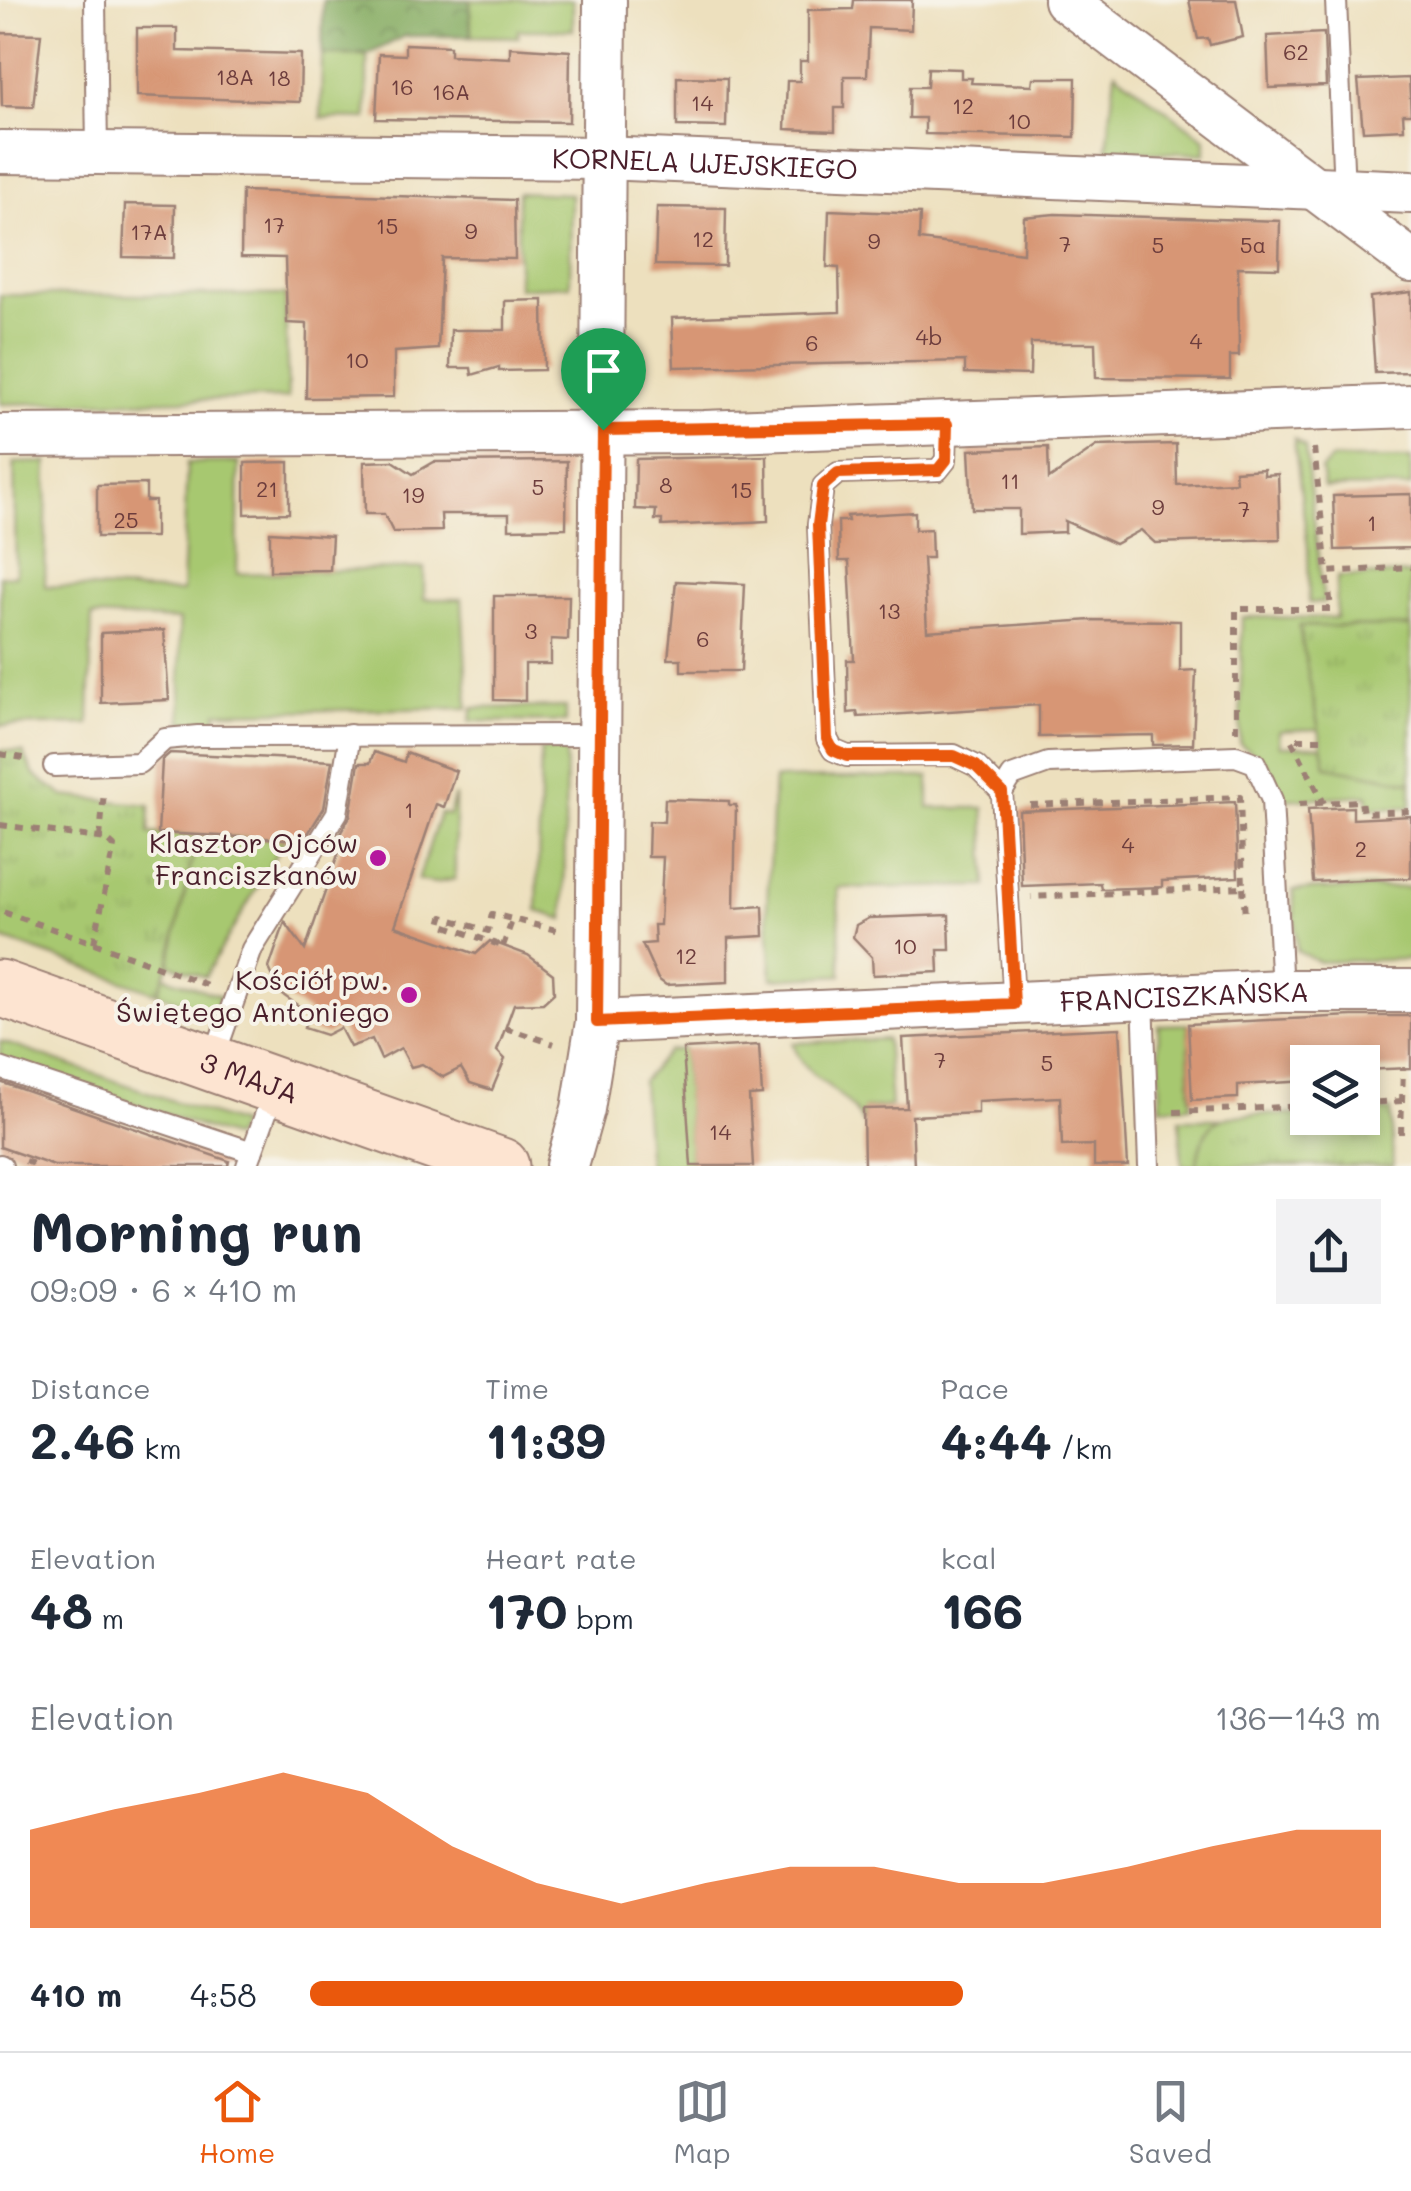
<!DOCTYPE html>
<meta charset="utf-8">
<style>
:root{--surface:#fff;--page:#f2f2f3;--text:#1f2937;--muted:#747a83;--line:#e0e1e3;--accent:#ea580c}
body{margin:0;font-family:Mali,sans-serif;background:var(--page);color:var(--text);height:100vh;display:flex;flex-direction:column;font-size:38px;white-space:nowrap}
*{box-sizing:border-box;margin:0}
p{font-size:32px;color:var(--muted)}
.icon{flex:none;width:55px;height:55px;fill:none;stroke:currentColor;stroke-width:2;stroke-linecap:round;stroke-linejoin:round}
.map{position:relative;height:1166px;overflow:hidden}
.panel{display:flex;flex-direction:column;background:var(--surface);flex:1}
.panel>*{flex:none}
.controls{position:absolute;left:1290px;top:1045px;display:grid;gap:20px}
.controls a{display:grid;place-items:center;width:90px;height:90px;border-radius:0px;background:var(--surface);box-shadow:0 5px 15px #0003;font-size:50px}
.pin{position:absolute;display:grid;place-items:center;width:85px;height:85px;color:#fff;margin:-102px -42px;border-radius:50% 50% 50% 0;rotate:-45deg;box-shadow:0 0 10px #0007}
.pin .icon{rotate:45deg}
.round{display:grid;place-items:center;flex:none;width:105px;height:105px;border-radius:0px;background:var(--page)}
.headline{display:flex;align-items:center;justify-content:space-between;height:170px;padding:0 30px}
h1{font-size:55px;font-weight:800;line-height:75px}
.stats{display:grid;grid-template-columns:repeat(3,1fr);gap:15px;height:170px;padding:10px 30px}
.stats div{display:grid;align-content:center}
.stats b{font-size:50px;font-weight:800}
.stats small{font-size:28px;font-weight:400}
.stats p{font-size:28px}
.chart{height:280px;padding:20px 30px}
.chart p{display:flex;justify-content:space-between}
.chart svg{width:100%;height:180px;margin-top:10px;fill:var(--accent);opacity:.7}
ul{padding:0 30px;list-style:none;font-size:32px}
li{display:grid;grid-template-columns:160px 120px 1fr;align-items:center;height:75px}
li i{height:25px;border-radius:12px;background:var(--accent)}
.tabs{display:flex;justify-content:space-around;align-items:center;height:140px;border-top:2px solid var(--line);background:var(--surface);font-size:28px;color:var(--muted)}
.tabs a{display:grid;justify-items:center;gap:5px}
.tabs .on{color:var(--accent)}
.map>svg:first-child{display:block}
.green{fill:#a7c870;stroke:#78744e;stroke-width:2.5}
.forest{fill:url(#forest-crowns);stroke:#686646;stroke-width:2.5}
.park{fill:url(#park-tufts);stroke:#78744e;stroke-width:2.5}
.building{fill:#d79674}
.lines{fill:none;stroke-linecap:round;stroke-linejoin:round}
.lane-casing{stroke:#9c8074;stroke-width:24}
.street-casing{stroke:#9c8074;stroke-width:46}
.secondary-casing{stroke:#9c8074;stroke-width:59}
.path{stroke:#9c8074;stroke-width:6;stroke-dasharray:8 8;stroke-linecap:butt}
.lane{stroke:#fff;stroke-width:20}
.street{stroke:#fff;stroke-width:42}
.secondary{stroke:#fde4d1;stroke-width:55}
.route-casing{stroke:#fff;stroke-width:20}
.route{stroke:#ea580c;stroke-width:12}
.poi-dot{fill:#b5179e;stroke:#f7f3e8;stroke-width:4}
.labels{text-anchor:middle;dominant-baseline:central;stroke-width:8;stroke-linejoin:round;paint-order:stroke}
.number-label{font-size:22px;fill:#6d3d3d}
.street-label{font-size:28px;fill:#4a1f2b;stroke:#f7f3e8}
.poi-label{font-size:28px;fill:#4a1f2b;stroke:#f7f3e8;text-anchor:end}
</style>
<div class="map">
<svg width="1411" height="1166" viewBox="0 0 1411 1166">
<defs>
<pattern id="forest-crowns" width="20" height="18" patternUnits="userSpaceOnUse" patternTransform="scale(2.5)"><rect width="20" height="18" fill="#85ac62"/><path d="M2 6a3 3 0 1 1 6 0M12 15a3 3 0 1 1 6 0" fill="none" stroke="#6f8b51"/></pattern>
<pattern id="park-tufts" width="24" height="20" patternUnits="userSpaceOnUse" patternTransform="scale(2.5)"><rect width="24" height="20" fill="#a7c870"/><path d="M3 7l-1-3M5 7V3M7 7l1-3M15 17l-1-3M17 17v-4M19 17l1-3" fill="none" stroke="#91ab61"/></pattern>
</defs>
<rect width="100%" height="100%" fill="#f7f3e8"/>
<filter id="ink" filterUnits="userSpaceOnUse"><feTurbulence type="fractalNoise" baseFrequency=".01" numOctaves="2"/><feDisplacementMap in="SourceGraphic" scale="20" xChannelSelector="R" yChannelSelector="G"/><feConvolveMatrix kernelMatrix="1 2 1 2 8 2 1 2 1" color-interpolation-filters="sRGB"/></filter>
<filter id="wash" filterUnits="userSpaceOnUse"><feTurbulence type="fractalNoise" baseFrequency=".0048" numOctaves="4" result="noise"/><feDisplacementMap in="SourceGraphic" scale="40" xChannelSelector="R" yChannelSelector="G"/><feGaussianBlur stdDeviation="2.25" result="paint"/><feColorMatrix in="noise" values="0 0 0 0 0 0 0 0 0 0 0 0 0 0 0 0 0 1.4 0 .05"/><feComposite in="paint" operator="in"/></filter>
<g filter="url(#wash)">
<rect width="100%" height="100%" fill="#ede0be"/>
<!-- green -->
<g class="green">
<polygon points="470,0 573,0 573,30 518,30 518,37 471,36"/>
<polygon points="322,55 367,55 367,119 321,118"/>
<polygon points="1115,72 1205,139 1205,154 1107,150"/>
<polygon points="518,192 571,194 570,285 518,288"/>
<polygon points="0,295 285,295 288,398 0,404"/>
<polygon points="1294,439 1305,447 1324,603 1309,603 1308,548"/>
<polygon points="1332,459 1411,459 1411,487 1324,488 1321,470"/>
<polygon points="47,462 45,586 182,592 187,463 239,462 237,574 424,568 424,599 462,599 468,708 217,712 216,723 182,723 179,620 92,616 89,724 0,726 0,576 16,575 14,463"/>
<polygon points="1411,574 1411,627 1299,626 1319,729 1279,731 1280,746 1322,746 1327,766 1411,782 1411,807 1369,808 1367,795 1283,800 1264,760 1240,744 1242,617 1336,618 1337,577"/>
<polygon points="566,707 566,722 470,721 473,708"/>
<polygon points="541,749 566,749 564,919 537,911"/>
<polygon points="929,777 929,808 984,808 987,886 838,888 841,975 772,979 767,904 774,779"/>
<polygon points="455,795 455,879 435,883 418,880 440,813 449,815"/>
<polygon points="197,836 285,839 205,977 169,964"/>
<polygon points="1411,887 1411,959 1319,962 1297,951 1293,890"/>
<polygon points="164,976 222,997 210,1012 157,993"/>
<polygon points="1188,1024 1191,1106 1161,1107 1158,1025"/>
<path d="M886 1039 891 1106 863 1109V1124C845 1087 805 1082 793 1043Z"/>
<polygon points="0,1041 240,1124 234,1138 0,1059"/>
<polygon points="683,1049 691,1166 648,1166 642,1082 668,1051"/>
<polygon points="1180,1119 1221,1119 1206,1133 1197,1166 1182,1166"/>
</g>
<!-- forest -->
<polygon class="forest" points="323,0 470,0 471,36 405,36 367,55 322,55"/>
<!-- park -->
<g class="park">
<polygon points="1299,626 1411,627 1411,782 1326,766"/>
<polygon points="0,750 23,752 34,775 64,796 150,805 149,833 197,836 169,964 157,993 0,938"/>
<path d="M1391 1110 1393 1166H1197C1198 1150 1204 1125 1222 1119 1252 1109 1328 1118 1362 1118L1363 1111Z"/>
</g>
<g id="blocks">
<!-- building -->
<g class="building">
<polygon points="854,0 912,0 911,30 869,28 867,76 844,76 844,108 835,108 835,131 785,129 787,81 800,81 800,61 808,61 808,10 853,9"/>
<polygon points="1189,0 1236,0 1243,37 1210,45 1208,38 1198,39"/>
<polygon points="137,28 177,28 177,51 301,54 300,102 137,96"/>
<polygon points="0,33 41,34 33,107 2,106"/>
<polygon points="1324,33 1326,86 1269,88 1267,36"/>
<polygon points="405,44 450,46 450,55 510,58 510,47 570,51 569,122 376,119 379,54 405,55"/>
<polygon points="928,68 961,69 961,78 972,78 971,83 1032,85 1033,78 1076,78 1075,137 925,134 925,118 909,118 910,87 927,87"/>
<polygon points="677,77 727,78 726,127 677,126"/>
<polygon points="1409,78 1411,114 1403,114 1404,129 1363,131 1358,80"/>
<polygon points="242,191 514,200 515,259 442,258 438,349 394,352 394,397 306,398 307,324 287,323 285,258 241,257"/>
<polygon points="125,204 175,205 174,258 123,257"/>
<polygon points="657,207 726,208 725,266 655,265"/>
<polygon points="829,210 920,214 919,240 1023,253 1024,217 1055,214 1280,221 1279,268 1238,267 1239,356 1230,356 1230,379 1096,378 1095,343 1031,343 1030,375 965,373 965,361 674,367 672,318 840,312 839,268 827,267"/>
<polygon points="1411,292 1411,372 1375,373 1370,297"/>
<polygon points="543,300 544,370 499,371 499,367 472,375 471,368 450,368 451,330 505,330 505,301"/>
<polygon points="1176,444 1177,485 1236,482 1235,471 1264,469 1264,475 1278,474 1280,539 1155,543 1141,530 1115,544 1065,521 1065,532 1019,534 1019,509 972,509 969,450 1048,447 1049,479 1097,446"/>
<polygon points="767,456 768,521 662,526 662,520 655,520 656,510 635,509 636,459"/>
<polygon points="393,461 413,474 434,462 567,461 566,528 509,529 509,514 441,514 442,531 393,532 384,514 365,514 364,462"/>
<polygon points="289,462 289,513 245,514 245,463"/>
<polygon points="146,484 146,501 155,501 155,537 97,537 97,485"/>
<polygon points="1411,494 1411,548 1335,550 1333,496"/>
<polygon points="915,512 915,530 931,529 932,558 923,558 927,631 1092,620 1180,621 1180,671 1196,670 1193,744 1153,745 1153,735 1039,737 1039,705 858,717 857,712 848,713 847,660 854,660 849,561 839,561 838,521 848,521 847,516"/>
<polygon points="270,532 332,536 330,570 270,571"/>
<polygon points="676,581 745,584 741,671 681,671 681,659 668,659"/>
<polygon points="494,596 569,596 568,640 551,639 551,664 525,664 525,701 494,700"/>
<polygon points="164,630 169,700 101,703 101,633"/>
<polygon points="374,752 404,762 406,753 456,771 444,807 436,804 395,926 476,954 490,941 528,955 553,974 554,993 543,1003 514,1004 497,1051 505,1059 492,1090 470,1083 461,1068 443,1077 422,1064 411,1067 401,1048 381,1059 372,1039 350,1047 340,1028 326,1035 304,1028 309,1013 280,993 269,968 285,922 305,950 342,843 335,843 350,816 359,763 370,763"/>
<polygon points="170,753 332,761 324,808 304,840 158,833 162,760"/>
<polygon points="665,799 729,801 729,805 736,805 734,908 763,906 764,936 728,938 728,982 666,985 658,979 642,944 655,943 654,925 660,925 663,857 648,857 649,821 664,822"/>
<polygon points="1235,802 1238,877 1162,881 1162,887 1101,889 1100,883 1022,886 1019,811"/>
<polygon points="1353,807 1353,819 1411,816 1411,878 1313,882 1308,809"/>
<polygon points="949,915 950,950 938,950 939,972 873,975 872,957 853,937 856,925 869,918"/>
<polygon points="1352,1016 1411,1016 1411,1068 1362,1070 1362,1062 1308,1062 1308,1081 1238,1085 1238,1098 1192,1100 1188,1024"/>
<polygon points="1120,1028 1128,1166 1094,1166 1094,1145 1062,1146 1060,1097 978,1101 978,1113 912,1116 914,1166 864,1166 863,1109 907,1108 903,1038"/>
<polygon points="759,1045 762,1095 749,1096 753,1166 691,1166 683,1049"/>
<polygon points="0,1082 229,1161 228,1166 54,1166 0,1147"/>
</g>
</g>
</g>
<g filter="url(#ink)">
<use href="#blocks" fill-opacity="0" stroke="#9c8074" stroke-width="2.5"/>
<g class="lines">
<defs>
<g id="lane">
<polyline points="95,0 97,154"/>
<polyline points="1336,0 1344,191"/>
<polyline points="947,424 946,460 938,470 838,473 823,486 818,525 827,739 833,750 847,756 954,755 976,766 1002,792"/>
<polyline points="54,766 139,763 165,739 198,736 599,735"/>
<polyline points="1143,997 1149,1166"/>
<polyline points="1014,1004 1002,792 1012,776 1048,763 1236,756 1255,763 1272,800 1282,991"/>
<polyline points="213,1060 252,949 337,813 350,735"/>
<polyline points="0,1068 252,1152"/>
<polyline points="0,1165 2,1166"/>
<polyline points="247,1166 275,1088"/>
</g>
<g id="street">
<polyline points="1065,0 1411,261"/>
<path id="s1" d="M0 152 603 158 1411 192"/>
<polyline points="0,436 704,432 1411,406"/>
<path id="s2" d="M597 1022 1282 991H1411"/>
<polyline points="567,1166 583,1109 597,1022 605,0"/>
</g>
<g id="secondary">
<path id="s3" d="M0 988 501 1166"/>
</g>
</defs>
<!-- lane casing -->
<use href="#lane" class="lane-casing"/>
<!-- street casing -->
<use href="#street" class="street-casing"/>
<!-- secondary casing -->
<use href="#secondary" class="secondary-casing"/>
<!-- path -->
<g class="path">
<polyline points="1314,448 1327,572 1411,567"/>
<polyline points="1236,731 1236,609 1331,609 1327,572"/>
<polyline points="1321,739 1291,739 1324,803"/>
<polyline points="0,754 29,759"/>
<polyline points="1299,804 1361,801 1363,813 1411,811"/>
<polyline points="1030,805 1240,797 1243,887 1031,897"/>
<polyline points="0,825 106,839 114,846 94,943 0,911"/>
<polyline points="100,838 104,791"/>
<polyline points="1243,887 1245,916"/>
<polyline points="94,943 210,986"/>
<polyline points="499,945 441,924 443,917 488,931 492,914 560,931"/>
<polyline points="503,946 512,921"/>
<polyline points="505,1028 554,1044"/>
<polyline points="1362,1103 1402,1101"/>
<polyline points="1174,1112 1308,1106"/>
<polyline points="1401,1134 1403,1068"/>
<polyline points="25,1161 40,1166"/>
</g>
<!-- lane -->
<use href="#lane" class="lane"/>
<!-- street -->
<use href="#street" class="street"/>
<!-- secondary -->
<use href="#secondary" class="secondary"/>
</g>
</g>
<g class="lines" filter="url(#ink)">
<defs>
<polygon id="route" points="947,424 946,460 938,470 838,473 823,486 818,525 827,739 833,750 847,756 954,756 976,766 1002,792 1014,1004 597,1022 603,430"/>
</defs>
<!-- route casing -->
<use href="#route" class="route-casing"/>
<!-- route -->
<use href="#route" class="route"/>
</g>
<!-- markers -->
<g class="poi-dot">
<circle cx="378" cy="858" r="10"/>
<circle cx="409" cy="995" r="10"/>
</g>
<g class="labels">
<!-- number labels -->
<g class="number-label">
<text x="1296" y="51">62</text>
<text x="235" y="76">18A</text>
<text x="279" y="77">18</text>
<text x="402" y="86">16</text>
<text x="451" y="91">16A</text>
<text x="702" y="102">14</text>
<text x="963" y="105">12</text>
<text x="1019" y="120">10</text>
<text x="274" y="224">17</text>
<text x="387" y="225">15</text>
<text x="471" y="230">9</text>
<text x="149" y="231">17A</text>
<text x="703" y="238">12</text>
<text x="874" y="240">9</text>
<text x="1065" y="243">7</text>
<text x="1158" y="244">5</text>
<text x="1253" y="244">5a</text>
<text x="929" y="336">4b</text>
<text x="1196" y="340">4</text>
<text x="812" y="342">6</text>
<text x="357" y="359">10</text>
<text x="1010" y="480">11</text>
<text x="666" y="484">8</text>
<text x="538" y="486">5</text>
<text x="267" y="488">21</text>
<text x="741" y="489">15</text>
<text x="413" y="494">19</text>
<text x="1158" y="506">9</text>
<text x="1244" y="508">7</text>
<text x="126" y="519">25</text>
<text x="1372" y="522">1</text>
<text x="889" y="610">13</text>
<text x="531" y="630">3</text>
<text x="703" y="638">6</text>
<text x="409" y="809">1</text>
<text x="1128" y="844">4</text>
<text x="1361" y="848">2</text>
<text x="905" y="945">10</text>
<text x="686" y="955">12</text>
<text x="940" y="1059">7</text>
<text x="1047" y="1062">5</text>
<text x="720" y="1131">14</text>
</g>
<!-- street labels -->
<g class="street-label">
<text stroke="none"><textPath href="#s1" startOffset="705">KORNELA UJEJSKIEGO</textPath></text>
<text stroke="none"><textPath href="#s2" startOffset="588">FRANCISZKAŃSKA</textPath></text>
<text stroke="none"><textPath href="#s3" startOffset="265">3 MAJA</textPath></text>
</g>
<!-- poi labels -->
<g class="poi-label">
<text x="358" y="842">Klasztor Ojców<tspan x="358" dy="32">Franciszkanów</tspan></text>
<text x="389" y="979">Kościół pw.<tspan x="389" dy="32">Świętego Antoniego</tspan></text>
</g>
</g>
</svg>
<div class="controls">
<a><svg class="icon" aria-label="layers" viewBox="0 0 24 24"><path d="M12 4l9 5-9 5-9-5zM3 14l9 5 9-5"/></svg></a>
</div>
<div class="pin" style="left:603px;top:430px;background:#1e9e55"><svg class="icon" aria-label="arrive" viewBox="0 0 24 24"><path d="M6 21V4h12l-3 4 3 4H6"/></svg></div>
</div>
<section class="panel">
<div class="headline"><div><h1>Morning run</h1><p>09:09 · 6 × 410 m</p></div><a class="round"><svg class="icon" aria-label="share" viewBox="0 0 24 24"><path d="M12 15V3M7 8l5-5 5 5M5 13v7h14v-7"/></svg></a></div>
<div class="stats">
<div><p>Distance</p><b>2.46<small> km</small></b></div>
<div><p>Time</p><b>11:39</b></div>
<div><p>Pace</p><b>4:44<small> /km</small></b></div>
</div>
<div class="stats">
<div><p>Elevation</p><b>48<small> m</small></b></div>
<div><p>Heart rate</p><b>170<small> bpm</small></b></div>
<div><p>kcal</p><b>166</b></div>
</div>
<div class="chart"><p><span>Elevation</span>136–143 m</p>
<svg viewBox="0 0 160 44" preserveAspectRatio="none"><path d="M0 44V20L10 15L20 11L30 6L40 11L50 24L60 33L70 38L80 33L90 29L100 29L110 33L120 33L130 29L140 24L150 20L160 20V44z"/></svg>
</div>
<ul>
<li><b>410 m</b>4:58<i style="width:61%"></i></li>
</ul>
</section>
<nav class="tabs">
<a class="on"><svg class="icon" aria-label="home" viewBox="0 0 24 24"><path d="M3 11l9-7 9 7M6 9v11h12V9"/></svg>Home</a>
<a><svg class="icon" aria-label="map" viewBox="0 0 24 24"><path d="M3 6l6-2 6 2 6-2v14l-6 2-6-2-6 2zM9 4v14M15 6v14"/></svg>Map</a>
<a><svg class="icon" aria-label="saved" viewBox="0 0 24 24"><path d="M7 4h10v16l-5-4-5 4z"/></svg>Saved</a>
</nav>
